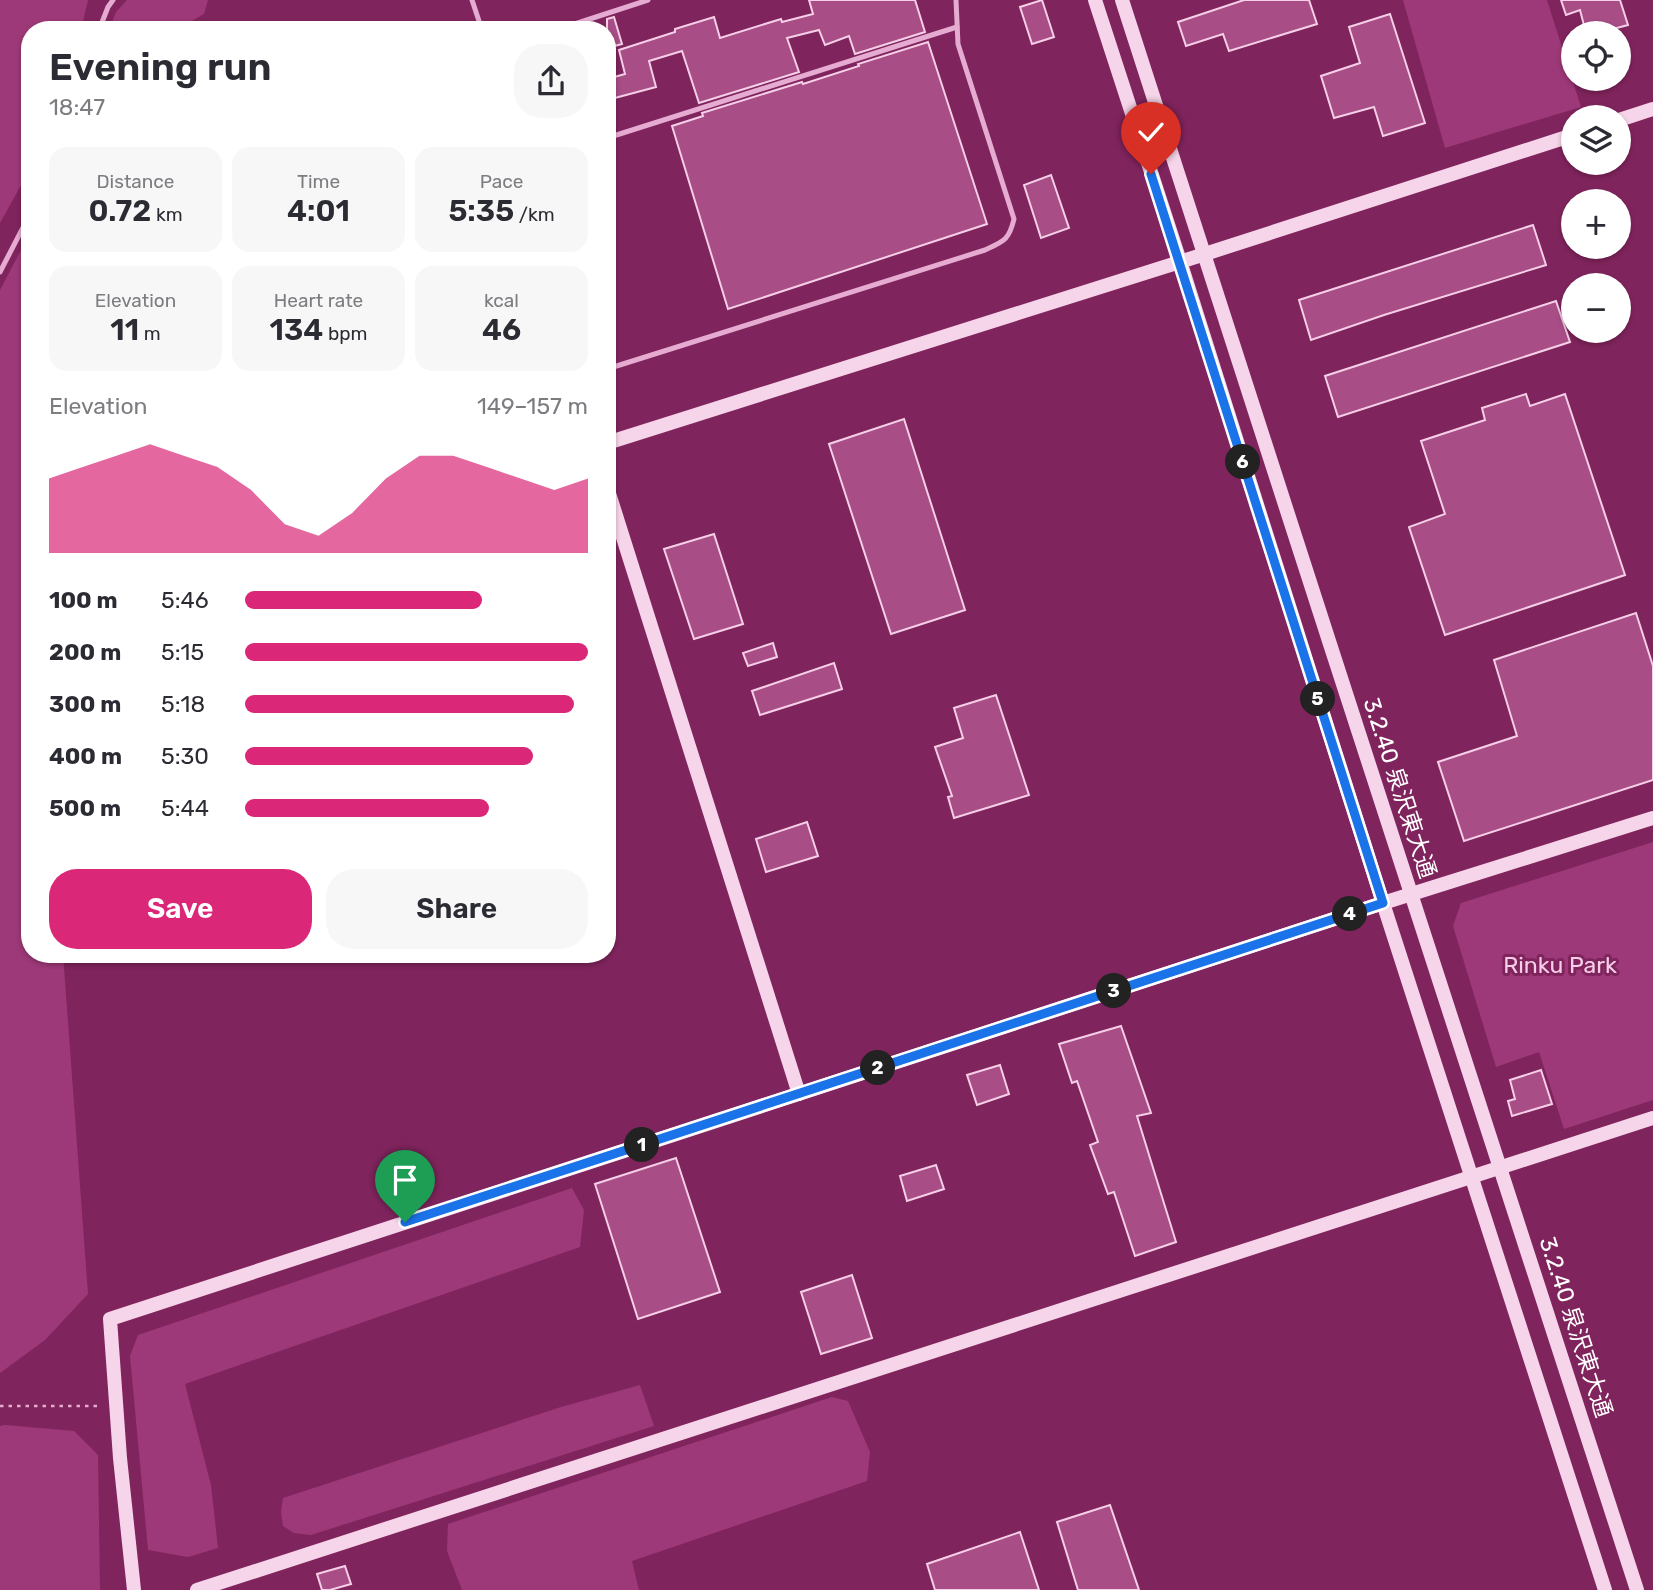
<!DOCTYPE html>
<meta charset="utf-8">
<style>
:root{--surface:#fff;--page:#f7f7f7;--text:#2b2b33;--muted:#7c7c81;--accent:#db2777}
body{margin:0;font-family:Rubik,"Noto Sans JP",sans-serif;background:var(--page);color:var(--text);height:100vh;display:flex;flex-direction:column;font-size:26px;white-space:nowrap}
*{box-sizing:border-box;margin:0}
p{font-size:23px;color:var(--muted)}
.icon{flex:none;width:38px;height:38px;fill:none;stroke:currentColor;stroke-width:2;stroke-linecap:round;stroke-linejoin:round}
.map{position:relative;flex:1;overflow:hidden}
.drawer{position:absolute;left:21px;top:21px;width:595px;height:942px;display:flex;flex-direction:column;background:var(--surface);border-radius:28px;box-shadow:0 2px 5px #0004}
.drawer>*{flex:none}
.fabs{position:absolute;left:1561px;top:21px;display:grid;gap:14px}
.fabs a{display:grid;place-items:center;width:70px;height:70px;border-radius:50%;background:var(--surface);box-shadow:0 2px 5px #0004;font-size:35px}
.pin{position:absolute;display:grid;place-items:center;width:60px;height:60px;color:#fff;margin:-72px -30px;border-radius:50% 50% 50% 0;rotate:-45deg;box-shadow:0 0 7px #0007}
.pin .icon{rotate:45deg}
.km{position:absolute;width:35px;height:35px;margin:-18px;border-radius:50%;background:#222;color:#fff;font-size:19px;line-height:35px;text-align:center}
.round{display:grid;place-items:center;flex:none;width:74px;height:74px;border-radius:28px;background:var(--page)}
.overview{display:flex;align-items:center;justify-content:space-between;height:119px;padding:0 28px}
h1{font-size:38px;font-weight:600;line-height:52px}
.stats{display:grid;grid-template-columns:repeat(3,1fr);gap:10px;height:119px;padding:7px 28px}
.stats div{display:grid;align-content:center;border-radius:18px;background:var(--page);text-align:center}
.stats b{font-size:30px;font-weight:600}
.stats small{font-size:19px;font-weight:400}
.stats p{font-size:19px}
.chart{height:196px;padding:14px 28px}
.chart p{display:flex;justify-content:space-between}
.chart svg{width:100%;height:126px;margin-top:7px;fill:var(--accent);opacity:.7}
.primary-button{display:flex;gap:14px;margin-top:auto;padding:14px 28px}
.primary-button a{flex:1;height:80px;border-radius:28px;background:var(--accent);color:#fff;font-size:28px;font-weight:600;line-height:80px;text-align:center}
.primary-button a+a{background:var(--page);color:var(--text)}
ul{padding:0 28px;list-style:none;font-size:23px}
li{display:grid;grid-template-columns:112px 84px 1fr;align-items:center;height:52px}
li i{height:18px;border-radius:9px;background:var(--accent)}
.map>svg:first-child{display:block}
.green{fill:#9d3978}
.building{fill:#a84d86;stroke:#f5cee7;stroke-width:2}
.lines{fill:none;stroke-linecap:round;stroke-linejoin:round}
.path{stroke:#e6abd1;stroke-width:2.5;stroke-dasharray:3.5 5;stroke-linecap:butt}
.lane{stroke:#e6abd1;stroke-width:5}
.secondary{stroke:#f6d4e9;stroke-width:14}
.route-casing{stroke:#fff;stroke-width:14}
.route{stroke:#1a73e8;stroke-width:9}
.labels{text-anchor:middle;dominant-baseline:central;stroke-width:6;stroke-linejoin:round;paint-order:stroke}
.street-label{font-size:23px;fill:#fff;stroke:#80245d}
.park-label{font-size:23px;fill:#f5cee7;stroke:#80245d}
</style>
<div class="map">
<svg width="1653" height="1590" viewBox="0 0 1653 1590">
<rect width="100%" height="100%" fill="#80245d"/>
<!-- green -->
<g class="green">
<polygon points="0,0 88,0 81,30 30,30 30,169 0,223"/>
<polygon points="127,0 208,0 204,14 185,25 187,30 109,30 116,12"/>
<polygon points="1403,0 1547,0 1581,107 1445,148"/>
<polygon points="30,233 30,954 63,954 88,1294 45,1340 0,1373 0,290"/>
<polygon points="1653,842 1653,1100 1564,1129 1539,1052 1496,1067 1453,926 1461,903"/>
<polygon points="572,1188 584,1210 580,1247 185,1384 211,1485 218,1548 188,1557 148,1550 130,1356 138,1335"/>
<polygon points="640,1385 654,1426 311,1535 294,1533 283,1526 281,1512 283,1498 561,1407"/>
<polygon points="832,1397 848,1401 870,1452 867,1481 632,1561 639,1590 462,1590 447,1551 448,1524"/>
<polygon points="5,1425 74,1431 98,1455 100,1590 0,1590 0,1426"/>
</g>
<!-- building -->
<g class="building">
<polygon points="809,0 915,0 925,32 855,54 849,36 825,45 819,30 787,38 799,72 699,103 682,51 649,61 656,87 611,99 607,86 607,79 625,74 619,50 675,32 675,29 714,17 720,38 781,19 782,22 813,14"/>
<polygon points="1042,0 1054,37 1032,44 1020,7"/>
<polygon points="1244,0 1309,0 1317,24 1229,51 1223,34 1186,46 1178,22"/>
<polygon points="1561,0 1620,0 1628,25 1598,33 1586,33 1580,10 1566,15"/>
<polygon points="1390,14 1425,123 1383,136 1374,107 1334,118 1321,76 1360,63 1349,27"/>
<polygon points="614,17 622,44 607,48 607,19"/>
<polygon points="928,42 987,224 728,309 672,126 703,116 702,113 802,82 803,84 859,66 858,64"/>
<polygon points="1051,175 1069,228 1041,238 1024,185"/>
<polygon points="1533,225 1546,265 1384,315 1311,340 1299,300"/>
<polygon points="1556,301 1570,342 1338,417 1325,376"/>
<polygon points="1526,394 1530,406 1565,394 1625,575 1445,635 1409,527 1445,514 1421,441 1485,420 1482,408"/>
<polygon points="904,419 965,610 891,634 829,444"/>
<polygon points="714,534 743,624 694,639 664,549"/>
<polygon points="1636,613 1653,666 1653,780 1464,841 1438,762 1517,736 1494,660"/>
<polygon points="773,643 777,657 748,666 743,653"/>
<polygon points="834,663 842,689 760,715 752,691"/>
<polygon points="996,695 1029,795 954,818 948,797 952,796 935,747 963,738 954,708"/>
<polygon points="807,822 818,856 766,872 756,839"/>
<polygon points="1121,1026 1151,1113 1137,1116 1176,1242 1135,1256 1114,1192 1108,1194 1090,1145 1098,1142 1077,1081 1072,1083 1059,1044"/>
<polygon points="1000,1065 1009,1094 977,1105 967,1075"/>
<polygon points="1541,1070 1552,1104 1512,1116 1508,1101 1515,1099 1510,1080"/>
<polygon points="676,1158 720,1292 638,1319 595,1184"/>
<polygon points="936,1165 944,1189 907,1201 900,1176"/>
<polygon points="852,1275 872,1338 821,1354 801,1292"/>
<polygon points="1110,1505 1139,1590 1078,1590 1057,1522"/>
<polygon points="1020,1532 1039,1590 935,1590 927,1564"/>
<polygon points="345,1566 351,1584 330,1590 322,1590 317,1574"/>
</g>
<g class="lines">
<!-- path -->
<polyline class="path" points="0,1406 102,1406"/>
<!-- lane -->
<g class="lane">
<polyline points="472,0 482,30"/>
<polyline points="99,30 108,7 113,0"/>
<polyline points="556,30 648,0"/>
<polyline points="607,138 957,27"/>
<polyline points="0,272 30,214"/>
<path d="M607 369 985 250C1004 241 1009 240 1014 219L958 44 956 0"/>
</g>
<!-- secondary -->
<g class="secondary">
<polyline points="1095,0 1180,261 1383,903 1605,1590"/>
<polyline points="1122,0 1329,641 1637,1590"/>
<polyline points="1619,120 1653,109"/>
<polyline points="607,443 1205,254 1573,135"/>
<polyline points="607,487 799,1094"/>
<polyline points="134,1590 120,1458 110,1319 1383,903 1653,818"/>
<polyline points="197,1590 1653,1118"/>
</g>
</g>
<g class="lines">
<defs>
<polyline id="route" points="405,1222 1383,903 1151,174"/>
</defs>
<!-- route casing -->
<use href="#route" class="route-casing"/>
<!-- route -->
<use href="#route" class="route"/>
</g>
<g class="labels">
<!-- street labels -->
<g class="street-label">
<text transform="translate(1400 788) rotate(72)">3.2.40 泉沢東大通</text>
<text transform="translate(1576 1327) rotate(72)">3.2.40 泉沢東大通</text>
</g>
<!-- park labels -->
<g class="park-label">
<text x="1560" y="965">Rinku Park</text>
</g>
</g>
</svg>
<div class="fabs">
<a><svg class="icon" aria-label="locate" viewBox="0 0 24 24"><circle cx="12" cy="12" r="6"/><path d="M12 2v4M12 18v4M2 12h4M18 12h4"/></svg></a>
<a><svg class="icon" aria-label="layers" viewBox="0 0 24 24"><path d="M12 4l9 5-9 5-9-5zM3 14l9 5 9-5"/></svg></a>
<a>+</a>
<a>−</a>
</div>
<div class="pin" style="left:405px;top:1222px;background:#1e9e55"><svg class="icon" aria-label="arrive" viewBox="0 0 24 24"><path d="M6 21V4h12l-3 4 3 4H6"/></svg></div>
<div class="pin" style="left:1151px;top:174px;background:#d93025"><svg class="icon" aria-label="check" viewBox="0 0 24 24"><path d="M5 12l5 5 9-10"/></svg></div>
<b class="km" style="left:642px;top:1145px">1</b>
<b class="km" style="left:878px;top:1068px">2</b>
<b class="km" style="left:1114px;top:991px">3</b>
<b class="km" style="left:1350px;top:914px">4</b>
<b class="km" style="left:1318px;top:699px">5</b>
<b class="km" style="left:1243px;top:462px">6</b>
<section class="drawer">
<div class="overview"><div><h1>Evening run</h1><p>18:47</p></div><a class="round"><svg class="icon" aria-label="share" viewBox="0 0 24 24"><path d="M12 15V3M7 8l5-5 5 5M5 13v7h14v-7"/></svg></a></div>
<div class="stats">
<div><p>Distance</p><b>0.72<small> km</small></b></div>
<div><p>Time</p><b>4:01</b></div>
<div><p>Pace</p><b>5:35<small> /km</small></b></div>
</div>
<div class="stats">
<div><p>Elevation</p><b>11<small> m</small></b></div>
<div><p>Heart rate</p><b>134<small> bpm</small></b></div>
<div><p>kcal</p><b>46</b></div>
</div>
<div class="chart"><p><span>Elevation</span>149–157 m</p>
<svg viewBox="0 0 160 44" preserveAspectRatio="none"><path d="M0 44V18L10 14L20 10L30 6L40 10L50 14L60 22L70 34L80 38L90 30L100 18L110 10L120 10L130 14L140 18L150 22L160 18V44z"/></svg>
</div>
<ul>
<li><b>100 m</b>5:46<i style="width:69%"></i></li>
<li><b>200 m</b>5:15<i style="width:100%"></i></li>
<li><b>300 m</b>5:18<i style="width:96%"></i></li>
<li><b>400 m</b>5:30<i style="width:84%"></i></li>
<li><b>500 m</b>5:44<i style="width:71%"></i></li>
</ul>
<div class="primary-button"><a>Save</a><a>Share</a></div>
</section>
</div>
